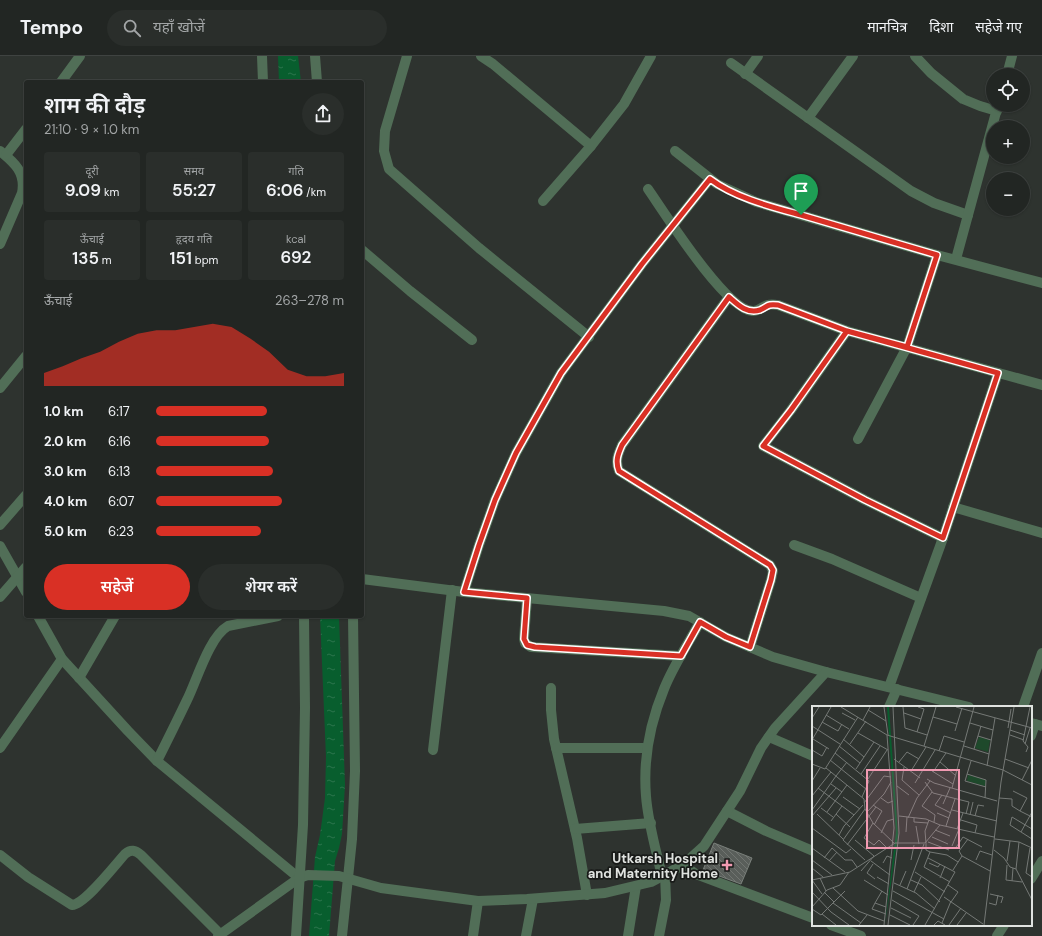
<!DOCTYPE html>
<html lang="hi">
<meta charset="utf-8">
<style>
:root{--surface:#222623;--page:#2a2e2b;--text:#f1f3f6;--muted:#a2a5a6;--line:#3f4341;--accent:#d93025}
body{margin:0;font-family:"DM Sans","Noto Sans Devanagari",sans-serif;background:var(--page);color:var(--text);height:100vh;display:flex;flex-direction:column;font-size:15px;white-space:nowrap}
*{box-sizing:border-box;margin:0}
p{font-size:13px;color:var(--muted)}
.icon{flex:none;width:22px;height:22px;fill:none;stroke:currentColor;stroke-width:2;stroke-linecap:round;stroke-linejoin:round}
.map{position:relative;flex:1;overflow:hidden}
.sheet{position:absolute;left:24px;top:24px;width:340px;height:538px;display:flex;flex-direction:column;background:var(--surface);border-radius:4px;box-shadow:0 1px 3px #0004,0 0 0 1px var(--line)}
.sheet>*{flex:none}
.controls{position:absolute;left:986px;top:12px;display:grid;gap:8px}
.controls a{display:grid;place-items:center;width:44px;height:44px;border-radius:50%;background:var(--surface);box-shadow:0 1px 3px #0004,0 0 0 1px var(--line);font-size:20px}
.pin{position:absolute;display:grid;place-items:center;width:34px;height:34px;color:#fff;margin:-41px -17px;border-radius:50% 50% 50% 0;rotate:-45deg;box-shadow:0 0 4px #0007}
.pin .icon{rotate:45deg}
.round{display:grid;place-items:center;flex:none;width:42px;height:42px;border-radius:21px;background:var(--page)}
.head{display:flex;align-items:center;justify-content:space-between;height:68px;padding:0 20px}
h1{font-size:22px;font-weight:600;line-height:30px}
.metrics{display:grid;grid-template-columns:repeat(3,1fr);gap:6px;height:68px;padding:4px 20px}
.metrics div{display:grid;align-content:center;border-radius:4px;background:var(--page);text-align:center}
.metrics b{font-size:17px;font-weight:600}
.metrics small{font-size:11px;font-weight:400}
.metrics p{font-size:11px}
.chart{height:112px;padding:8px 20px}
.chart p{display:flex;justify-content:space-between}
.chart svg{width:100%;height:72px;margin-top:4px;fill:var(--accent);opacity:.7}
.action{display:flex;gap:8px;margin-top:auto;padding:8px 20px}
.action a{flex:1;height:46px;border-radius:24px;background:var(--accent);color:#fff;font-size:16px;font-weight:600;line-height:46px;text-align:center}
.action a+a{background:var(--page);color:var(--text)}
ul{padding:0 20px;list-style:none;font-size:13px}
li{display:grid;grid-template-columns:64px 48px 1fr;align-items:center;height:30px}
li i{height:10px;border-radius:5px;background:var(--accent)}
header{display:flex;align-items:center;gap:24px;box-sizing:border-box;height:56px;padding:0 20px;background:var(--surface);border-bottom:1px solid var(--line)}
header strong{font-size:19px}
nav{display:flex;gap:22px;margin-inline-start:auto;font-size:14px}
.search{width:280px;height:36px;background:var(--page);display:flex;align-items:center;gap:10px;box-sizing:border-box;padding:0 14px;border-radius:22px;color:var(--muted);font-size:15px}
.map>svg:first-child{display:block}
.water{fill:url(#water-ripples)}
.building{fill:url(#building-back-hatch);stroke:#797f7a}
.lines{fill:none;stroke-linecap:round;stroke-linejoin:round}
.minor{stroke:#516e57;stroke-width:10}
.tertiary{stroke:#516e57;stroke-width:10}
.route-casing{stroke:#fff;stroke-width:8}
.route{stroke:#d93025;stroke-width:5}
.poi-dot{fill:#f19ab2;stroke:#181a18;stroke-width:1.5}
.labels{text-anchor:middle;dominant-baseline:central;stroke-width:3.5;stroke-linejoin:round;paint-order:stroke}
.poi-label{font-size:13px;font-weight:bold;fill:#e0e3e0;stroke:#181a18;text-anchor:end}
.inset-road{fill:none;stroke:#757976;stroke-width:1}
.view{fill:#f19ab2;fill-opacity:0.15;stroke:#f19ab2;stroke-width:2}
.inset-edge{fill:none;stroke:#e0e3e0;stroke-width:2}
</style>
<header>
<strong>Tempo</strong>
<div class="search"><svg class="icon" aria-label="search" viewBox="0 0 24 24"><circle cx="10" cy="10" r="6"/><path d="M15 15l6 6"/></svg>यहाँ खोजें</div>
<nav><a>मानचित्र</a><a>दिशा</a><a>सहेजे गए</a></nav>
</header>
<div class="map">
<svg width="1042" height="880" viewBox="0 0 1042 880">
<defs>
<pattern id="water-ripples" width="26" height="14" patternUnits="userSpaceOnUse"><rect width="26" height="14" fill="#085e2e"/><path d="M2 4q2-2 4 0t4 0M15 11q2-2 4 0t4 0" fill="none" stroke="#2c754c"/></pattern>
<pattern id="building-back-hatch" width="6" height="6" patternUnits="userSpaceOnUse"><rect width="6" height="6" fill="#595e5a"/><path d="M-1 5l2 2M0 0l6 6M5-1l2 2" fill="none" stroke="#717571"/></pattern>
</defs>
<rect width="100%" height="100%" fill="#2e332f"/>
<!-- water -->
<g class="water">
<polygon points="278,0 298,0 301,26 279,26"/>
<polygon points="320,560 339,560 345,729 342,778 339,792 335,805 329,880 309,880 315,801 320,779 325,742 326,701"/>
</g>
<!-- building -->
<polygon class="building" points="714,787 752,802 741,828 703,814"/>
<g class="lines">
<!-- minor -->
<g class="minor">
<polyline points="315,0 317,26"/>
<polyline points="407,0 385,75 384,95 389,113 479,192 589,281"/>
<polyline points="481,0 493,8 591,90"/>
<polyline points="915,0 931,17 963,43 980,50 997,55"/>
<polyline points="731,7 911,135 934,147 968,159"/>
<polyline points="745,18 758,0"/>
<polyline points="1007,19 1012,0"/>
<polyline points="61,26 80,0"/>
<polyline points="808,62 853,0"/>
<path d="M0 95C15 107 26 117 22 137L0 188"/>
<polyline points="675,95 717,128 756,146 937,199 1042,227"/>
<polyline points="6,99 26,73"/>
<path d="M648 133C664 156 725 253 752 255 759 256 762 250 768 249 771 248 775 249 778 249L847 275 1042 329"/>
<polyline points="543,145 591,90 624,48 651,0"/>
<polyline points="362,194 410,235 472,284"/>
<polyline points="956,203 998,49"/>
<path d="M729 241 622 389C618 398 615 405 619 415L770 509 773 515 771 524 750 591"/>
<polyline points="847,275 791,354 763,390 865,444 943,482"/>
<polyline points="0,332 26,300"/>
<polyline points="858,383 907,291 937,199"/>
<polyline points="953,451 1042,477"/>
<polyline points="0,469 26,439"/>
<polyline points="794,489 832,503 921,542"/>
<polyline points="0,490 26,536"/>
<polyline points="362,523 464,536 664,555 689,560 726,581 773,601 826,616"/>
<polyline points="464,536 479,489 495,444 516,397 561,317 642,208 710,123"/>
<polyline points="0,541 26,511"/>
<polyline points="527,542 524,583 525,587 531,591 681,600"/>
<polyline points="38,560 62,603 128,675 157,705 299,822"/>
<polyline points="79,622 115,560"/>
<polyline points="889,631 943,482 998,317"/>
<polyline points="551,632 551,654 554,683 577,782 587,839"/>
<polyline points="889,651 897,633"/>
<polyline points="1023,651 1042,597"/>
<polyline points="1031,680 1035,668"/>
<polyline points="769,681 813,700"/>
<polyline points="0,692 62,603"/>
<polyline points="556,692 647,692"/>
<polyline points="433,694 452,534"/>
<path d="M157 705C167 685 177 665 187 644 197 624 209 581 228 570L278 560"/>
<polyline points="727,755 766,775 813,795"/>
<polyline points="575,773 651,767"/>
<path d="M0 799 28 821 72 849C85 848 115 809 125 798 131 793 135 794 141 799L220 878"/>
<polyline points="683,809 696,818 813,862"/>
<path d="M662 820C656 794 648 767 646 740 643 703 650 667 664 633 673 610 688 588 700 566"/>
<polyline points="1031,823 1042,805"/>
<polyline points="831,869 861,880"/>
<polyline points="342,880 352,783 355,715 353,560"/>
<polyline points="473,880 478,845"/>
<polyline points="526,880 533,843"/>
<polyline points="628,880 636,830"/>
<polyline points="659,880 666,844 665,818"/>
<polyline points="997,880 1004,869"/>
</g>
<!-- tertiary -->
<g class="tertiary">
<polyline points="262,0 263,26"/>
<polyline points="1031,667 1042,670"/>
<polyline points="218,880 299,822 308,819 339,820 381,832 478,845 527,843 605,837 651,826 683,809 704,790 740,735 761,692 775,672 826,616 969,651"/>
<polyline points="296,880 303,769 305,652 304,560"/>
</g>
</g>
<g class="lines">
<defs>
<path id="route" d="M801 159C772 151 735 142 710 123L642 208 561 317 516 397 495 444 479 489 464 536 527 542 524 583 527 589 535 591 681 600 700 566 726 581 750 591 771 524 773 514 770 509 619 415C615 405 618 398 622 389L729 241C738 249 747 258 760 254 769 250 766 248 778 249L847 275 998 317 943 482 865 444 763 390 791 354 847 275 907 291 937 199 801 159"/>
</defs>
<!-- route casing -->
<use href="#route" class="route-casing"/>
<!-- route -->
<use href="#route" class="route"/>
</g>
<!-- markers -->
<path class="poi-dot" d="M725 803h4v4h4v4h-4v4h-4v-4h-4v-4h4z"/>
<g class="labels">
<!-- poi labels -->
<g class="poi-label">
<text x="718" y="802">Utkarsh Hospital<tspan x="718" dy="15">and Maternity Home</tspan></text>
</g>
</g>
<!-- overview -->
<g transform="translate(812 650)">
<rect width="220" height="220" fill="#2e332f"/>
<path d="M167 31 178 34 176 46 163 42ZM156 69 174 74 173 80 155 75Z" fill="#1e492b"/>
<path d="M75 1H77L86 129 73 219 84 126Z" fill="#085e2e"/>
<path class="inset-road" d="M29 1 75 29 191 64 220 79M72 1 76 29M91 1 93 22 115 29M144 1 220 22M56 4 74 15M30 7 43 14M92 7 109 13M14 9 37 23M121 11 145 18M0 12 7 1M51 14 58 1M10 16 26 25 30 18M158 17 181 24M0 20 28 38M196 22 199 3M198 24 213 29M143 25 150 2M105 26 112 3 106 1M46 27 76 44M198 29 212 34M166 30 179 34M1 33 17 43M31 33 52 51M0 34 19 1M38 38 54 15M213 38 218 22M27 40 48 57M112 40 124 1M152 40 177 48M162 43 169 20M0 44 10 50 15 41M127 45 132 30 152 36M214 46 216 41 211 35 218 1M23 47 57 75 50 91M82 53 108 72M193 53 217 62M18 54 54 83M159 55 153 75 174 81M87 56 95 46 107 53M128 56 143 69M0 58 13 63 46 11M175 60 183 12M92 61 90 74 107 89M14 62 52 93 53 103 61 117 82 137M44 63 62 36M99 65 114 41M120 65 141 78M121 66 134 47M49 68 68 40M155 68 174 74 173 92M24 70 35 56M56 73 75 44M115 73 122 77 185 95M210 74 220 54M0 75 8 62M113 76 121 87 157 96 154 108M103 77 123 44M19 78 30 86M85 80 97 89M6 82 42 109M140 82 162 1M201 85 215 92 208 105 220 111M120 86 110 100 123 109 122 116M130 89 123 99 139 107M0 90 19 66M31 91 48 103M69 92 76 97 81 95M187 92 200 93V100L208 105M52 97 72 70 79 71M131 98 138 82M9 102 21 111M53 103 31 134 53 154M0 104 24 70M140 104 185 115M15 106 35 79M55 106 72 88 79 76M125 107 137 112M5 108 31 133M24 108 38 121M158 109 161 96M0 110 24 82M87 110 114 113 128 119M163 110 166 99 172 100M96 112 105 92 118 75M102 112V116L116 117M149 114 165 119 163 127M19 115 30 100M61 117 52 132 62 139 67 134 75 142M62 119 70 105 64 101M104 120 107 138M134 120 143 93M0 122 34 147 39 143M145 123 151 107M220 123 200 111 198 119 220 133M123 124 138 130M94 126 95 111M209 126 220 106M69 127 75 115 82 113M27 129 32 120 51 99M120 131 136 138M183 133 207 136 220 142M43 134 62 150 49 165M116 136 137 144M114 137V144L118 146 112 161 138 176M114 137 113 125 117 114M35 139 64 101 61 99M140 140 147 123M0 142 33 166M218 142 214 167 220 171M143 143 151 131 170 141M182 144 192 152 198 161 204 163 220 194M118 146 135 149 146 156M150 150 147 145 156 133M12 152 20 142 33 154H40L45 161M0 154 20 169M99 154 102 139M164 154 168 145 180 149M17 155 25 146M59 155 78 169M195 155 198 135M71 157 75 150 80 152M117 157 126 161 128 158M61 158 55 167 63 173M195 159 194 174 210 176M0 162 11 171M204 163 207 136M141 164 150 150 178 165M103 166 133 186M65 171 77 178M8 172 14 185M128 172 133 160M0 174 38 166 83 137H113L128 119 182 131M0 174 10 188M52 174 76 189M99 174 110 179 128 196M200 175 201 162M82 177 104 187 123 203M88 179 94 165M136 179 146 186 139 196M21 182 46 205 72 215M95 183 112 138M70 185 63 197 74 201M81 185 132 213M0 186 19 206 37 219M12 186 22 196M102 186 109 171M178 188 191 191 189 197M132 191 171 218M80 194 107 210 101 219M21 197 49 217M63 197 60 203 74 208M177 197 184 199 186 189M0 201 15 184 28 179 37 166M79 202 99 212M0 203 9 209 33 185M10 208 24 219M78 209 98 219M130 217 139 195M47 219 55 209M72 219 82 122 75 29M76 219 87 127 81 1M113 219 143 166 116 152M122 219 126 215 133 219M137 219 149 202M145 219 154 207M172 219 189 76 202 1"/>
<path class="view" d="M55 64H147V142H55Z"/>
<rect width="220" height="220" class="inset-edge"/>
</g>
</svg>
<div class="controls">
<a><svg class="icon" aria-label="locate" viewBox="0 0 24 24"><circle cx="12" cy="12" r="6"/><path d="M12 2v4M12 18v4M2 12h4M18 12h4"/></svg></a>
<a>+</a>
<a>−</a>
</div>
<div class="pin" style="left:801px;top:159px;background:#1e9e55"><svg class="icon" aria-label="arrive" viewBox="0 0 24 24"><path d="M6 21V4h12l-3 4 3 4H6"/></svg></div>
<section class="sheet">
<div class="head"><div><h1>शाम की दौड़</h1><p>21:10 · 9 × 1.0 km</p></div><a class="round"><svg class="icon" aria-label="share" viewBox="0 0 24 24"><path d="M12 15V3M7 8l5-5 5 5M5 13v7h14v-7"/></svg></a></div>
<div class="metrics">
<div><p>दूरी</p><b>9.09<small> km</small></b></div>
<div><p>समय</p><b>55:27</b></div>
<div><p>गति</p><b>6:06<small> /km</small></b></div>
</div>
<div class="metrics">
<div><p>ऊँचाई</p><b>135<small> m</small></b></div>
<div><p>हृदय गति</p><b>151<small> bpm</small></b></div>
<div><p>kcal</p><b>692</b></div>
</div>
<div class="chart"><p><span>ऊँचाई</span>263–278 m</p>
<svg viewBox="0 0 160 44" preserveAspectRatio="none"><path d="M0 44V36L10 32L20 27L30 23L40 17L50 12L60 10L70 10L80 8L90 6L100 8L110 15L120 23L130 34L140 38L150 38L160 36V44z"/></svg>
</div>
<ul>
<li><b>1.0 km</b>6:17<i style="width:59%"></i></li>
<li><b>2.0 km</b>6:16<i style="width:60%"></i></li>
<li><b>3.0 km</b>6:13<i style="width:62%"></i></li>
<li><b>4.0 km</b>6:07<i style="width:67%"></i></li>
<li><b>5.0 km</b>6:23<i style="width:56%"></i></li>
</ul>
<div class="action"><a>सहेजें</a><a>शेयर करें</a></div>
</section>
</div>
